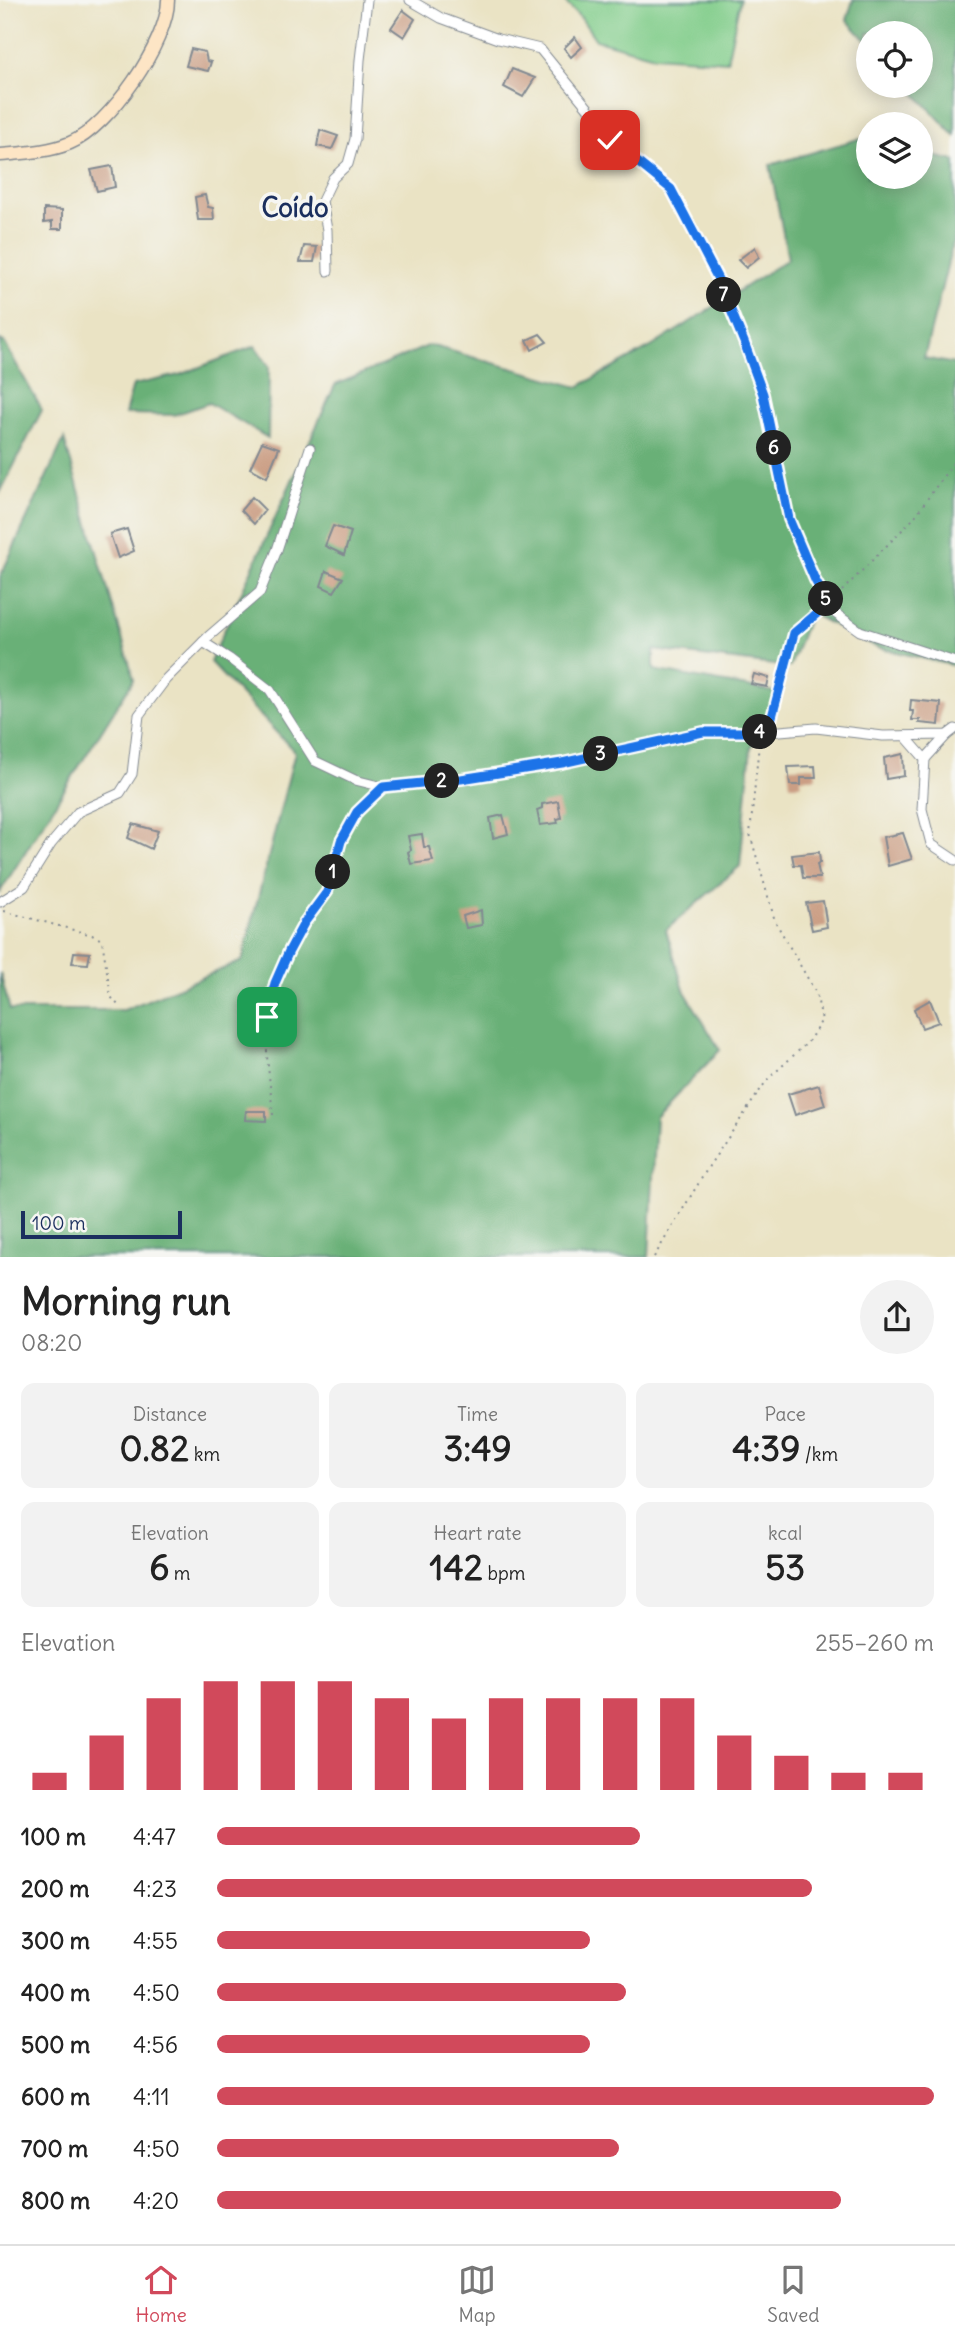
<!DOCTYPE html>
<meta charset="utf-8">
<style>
:root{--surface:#fff;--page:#f2f2f2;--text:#222;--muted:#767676;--line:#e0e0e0;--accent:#d1495b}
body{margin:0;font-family:Delius,sans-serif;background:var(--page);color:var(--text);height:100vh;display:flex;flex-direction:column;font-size:26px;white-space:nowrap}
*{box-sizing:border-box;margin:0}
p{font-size:23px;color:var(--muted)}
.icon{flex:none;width:38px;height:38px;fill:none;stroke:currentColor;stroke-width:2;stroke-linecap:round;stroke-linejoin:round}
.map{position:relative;height:1257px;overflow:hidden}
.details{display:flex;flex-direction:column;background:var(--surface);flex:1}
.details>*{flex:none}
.tools{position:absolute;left:856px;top:21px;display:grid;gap:14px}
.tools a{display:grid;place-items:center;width:77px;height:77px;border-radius:50%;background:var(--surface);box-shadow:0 4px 18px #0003;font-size:35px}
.scale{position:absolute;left:21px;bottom:18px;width:161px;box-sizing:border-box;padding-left:7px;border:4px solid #1b2f5e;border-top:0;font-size:19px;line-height:24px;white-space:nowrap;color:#1b2f5e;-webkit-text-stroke:5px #f6f6f2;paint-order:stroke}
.pin{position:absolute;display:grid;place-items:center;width:60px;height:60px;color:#fff;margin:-30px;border-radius:14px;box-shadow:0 4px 10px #0006}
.km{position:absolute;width:35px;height:35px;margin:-18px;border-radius:50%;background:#222;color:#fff;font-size:19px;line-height:35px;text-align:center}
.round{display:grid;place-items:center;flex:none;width:74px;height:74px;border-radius:37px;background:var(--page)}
.head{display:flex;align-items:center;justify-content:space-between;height:119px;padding:0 21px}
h1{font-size:38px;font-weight:700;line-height:52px}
.figures{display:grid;grid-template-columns:repeat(3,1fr);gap:10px;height:119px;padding:7px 21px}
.figures div{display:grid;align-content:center;border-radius:14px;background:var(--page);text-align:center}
.figures b{font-size:35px;font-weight:700}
.figures small{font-size:19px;font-weight:400}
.figures p{font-size:19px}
.chart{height:196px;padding:14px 21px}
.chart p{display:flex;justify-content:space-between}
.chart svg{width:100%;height:126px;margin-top:7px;stroke:var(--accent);stroke-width:6}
ul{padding:0 21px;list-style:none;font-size:23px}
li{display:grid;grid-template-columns:112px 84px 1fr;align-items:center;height:52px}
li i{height:18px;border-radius:9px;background:var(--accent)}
.menu{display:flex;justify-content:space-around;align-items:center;height:98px;border-top:2px solid var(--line);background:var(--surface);font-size:19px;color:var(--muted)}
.menu a{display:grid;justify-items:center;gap:4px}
.menu .on{color:var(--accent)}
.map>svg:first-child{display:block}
.green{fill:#82cd8b;stroke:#4e7e74;stroke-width:2}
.forest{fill:#69b077;stroke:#42706a;stroke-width:2}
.building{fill:#cb9e84}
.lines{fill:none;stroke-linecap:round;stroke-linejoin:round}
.street-casing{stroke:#828991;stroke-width:11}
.secondary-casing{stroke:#828991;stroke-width:15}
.path{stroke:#828991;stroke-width:2;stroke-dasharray:2 5;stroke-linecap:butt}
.street{stroke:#fff;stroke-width:9}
.secondary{stroke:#fde5c5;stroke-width:12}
.route-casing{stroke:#fff;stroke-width:14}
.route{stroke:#1a73e8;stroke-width:9}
.labels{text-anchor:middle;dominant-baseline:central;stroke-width:7;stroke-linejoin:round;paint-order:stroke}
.neighbourhood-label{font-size:26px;font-weight:bold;fill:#1b2f5e;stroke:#f6f6f2}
</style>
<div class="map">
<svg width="955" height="1257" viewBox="0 0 955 1257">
<rect width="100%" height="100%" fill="#f6f6f2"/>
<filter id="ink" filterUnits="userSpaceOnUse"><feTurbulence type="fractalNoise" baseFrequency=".0143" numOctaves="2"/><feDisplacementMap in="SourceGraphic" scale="14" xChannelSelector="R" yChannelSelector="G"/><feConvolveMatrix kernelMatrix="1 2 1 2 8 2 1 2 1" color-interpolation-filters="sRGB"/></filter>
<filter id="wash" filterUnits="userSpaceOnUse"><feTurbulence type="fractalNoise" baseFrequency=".00686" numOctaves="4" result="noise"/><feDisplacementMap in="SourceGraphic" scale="28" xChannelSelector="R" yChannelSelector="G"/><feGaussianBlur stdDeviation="1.57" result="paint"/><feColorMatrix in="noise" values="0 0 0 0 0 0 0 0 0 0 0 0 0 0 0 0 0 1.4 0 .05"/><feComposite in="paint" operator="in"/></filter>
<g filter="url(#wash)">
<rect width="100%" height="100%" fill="#eae3c4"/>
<!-- green -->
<polygon class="green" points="563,0 740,0 727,61 654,56 596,40 581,18"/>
<!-- forest -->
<g class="forest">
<polygon points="853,0 955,0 955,136 908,86 920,86 920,33 868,33 868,43 847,20"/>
<polygon points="858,139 868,141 868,177 920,177 921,153 955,161 955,235 924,358 955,364 955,666 876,647 810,613 790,667 654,650 654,670 775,692 767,725 751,747 740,866 666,930 684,990 720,1050 656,1117 649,1257 0,1257 0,973 10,1010 124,1010 242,961 295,752 210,662 335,385 430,345 578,387 651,347 788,259 770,165"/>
<polygon points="0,340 4,342 42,410 0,493"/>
<polygon points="255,346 269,366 268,438 209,403 174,415 125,414 133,385 179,375"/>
<polygon points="64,439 134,679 0,892 0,577"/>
</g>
<g id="blocks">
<!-- building -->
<g class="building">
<polygon points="403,10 415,19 404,37 391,28"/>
<polygon points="575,37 582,47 571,57 564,48"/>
<polygon points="191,49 205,52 207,61 211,62 208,71 186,66"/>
<polygon points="512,69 535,78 523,97 504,87"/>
<polygon points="320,130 338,136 332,149 317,146"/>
<polygon points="112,166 115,187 97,191 91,170"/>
<polygon points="205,195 208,207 213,208 214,220 198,220 195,197"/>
<polygon points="44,209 62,210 62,229 52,229 52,222 44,223"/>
<polygon points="304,246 317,247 314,262 300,262"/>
<polygon points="755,247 759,257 746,268 738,260"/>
<polygon points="540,334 547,342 532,350 527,340"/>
<polygon points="262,442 279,448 267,477 250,468"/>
<polygon points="252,497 265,510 254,524 241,510"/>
<polygon points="333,526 351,532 344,555 325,546"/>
<polygon points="127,529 134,551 118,558 110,534"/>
<polygon points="326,571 343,578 334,592 321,586"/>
<polygon points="754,674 769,678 767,687 751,684"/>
<polygon points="911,700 941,703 939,725 919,723 920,720 912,720 913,711 910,711"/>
<polygon points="903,754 904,776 886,779 884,758"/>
<polygon points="815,766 816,778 801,778 801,785 790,785 788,767"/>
<polygon points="558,801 561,818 557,819 558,823 540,825 537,810 542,808 542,804"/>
<polygon points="503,815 508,834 493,838 490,818"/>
<polygon points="133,824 158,831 151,849 128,838"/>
<polygon points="903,833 912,859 888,866 883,837"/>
<polygon points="422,834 424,847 429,847 433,861 411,864 408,852 411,850 408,836"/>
<polygon points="819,852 820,862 817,864 820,878 803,878 801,865 794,865 792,855"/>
<polygon points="823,901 827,927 812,930 806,903"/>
<polygon points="481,910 482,925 466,928 463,916"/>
<polygon points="74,952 90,953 88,964 72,963"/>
<polygon points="930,1000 939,1022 922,1028 914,1009"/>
<polygon points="819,1085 825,1105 795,1115 788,1094"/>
<polygon points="246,1111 266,1111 266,1121 245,1120"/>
</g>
</g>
</g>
<g filter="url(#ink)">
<use href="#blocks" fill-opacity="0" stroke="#828991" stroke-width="2"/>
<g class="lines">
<defs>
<g id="street">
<polyline points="410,0 441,18 498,39 540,49 588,108 610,140 671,189 719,281 744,342 763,394 789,519 815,580 832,611 860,631 955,662"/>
<polyline points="328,271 327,230 322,201 333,178 348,164 355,139 360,60 367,0"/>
<polyline points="203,642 230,659 270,690 315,761 355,780 383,787 461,779 562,763 703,732 768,732 816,728 883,736 947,735 955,729"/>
<polyline points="905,736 925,759 947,735"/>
<polyline points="925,759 922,809 931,844 955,860"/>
<polyline points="0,902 24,887 51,844 78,812 120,793 132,774 139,715 166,679 209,636 260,592 277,550 310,448"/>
</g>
<path id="secondary" d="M0 155C22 153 49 152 70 143 109 127 168 42 168 0"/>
</defs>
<!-- street casing -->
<use href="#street" class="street-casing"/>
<!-- secondary casing -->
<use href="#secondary" class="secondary-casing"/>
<!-- path -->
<g class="path">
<polyline points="837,596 913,519 955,460"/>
<polyline points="771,720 794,633 820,611"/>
<polyline points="4,911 92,935 102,940 111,997 118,1005"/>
<polyline points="273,1115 267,1056 267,1017 276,983 305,923 327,892 341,841 357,812 374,795"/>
<polyline points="654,1257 709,1166 767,1080 808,1042 822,1020 816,993 775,921 750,834 759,744"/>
</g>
<!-- street -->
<use href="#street" class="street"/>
<!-- secondary -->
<use href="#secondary" class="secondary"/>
</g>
</g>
<g class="lines" filter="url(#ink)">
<defs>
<polyline id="route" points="267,1017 275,983 289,951 304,923 327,892 341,841 357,812 383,787 461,779 562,763 703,732 768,732 794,633 828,604 815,580 789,519 763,394 744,342 719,281 671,189 610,140"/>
</defs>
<!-- route casing -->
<use href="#route" class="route-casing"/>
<!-- route -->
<use href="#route" class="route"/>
</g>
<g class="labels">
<!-- neighbourhood labels -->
<g class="neighbourhood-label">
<text x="295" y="207">Coído</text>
</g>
</g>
</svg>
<div class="tools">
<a><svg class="icon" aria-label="locate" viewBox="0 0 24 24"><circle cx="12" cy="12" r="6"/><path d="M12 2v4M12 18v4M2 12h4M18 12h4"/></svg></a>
<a><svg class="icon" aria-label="layers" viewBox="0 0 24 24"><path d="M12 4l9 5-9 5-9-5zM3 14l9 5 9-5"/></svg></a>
</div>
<div class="scale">100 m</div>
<div class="pin" style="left:267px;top:1017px;background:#1e9e55"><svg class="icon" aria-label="arrive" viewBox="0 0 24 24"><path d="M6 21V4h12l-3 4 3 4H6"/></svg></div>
<div class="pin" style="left:610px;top:140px;background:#d93025"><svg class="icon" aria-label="check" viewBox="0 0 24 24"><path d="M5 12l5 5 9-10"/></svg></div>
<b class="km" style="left:333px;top:872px">1</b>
<b class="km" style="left:442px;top:781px">2</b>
<b class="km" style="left:601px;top:754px">3</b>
<b class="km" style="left:760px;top:732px">4</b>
<b class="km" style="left:826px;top:599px">5</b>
<b class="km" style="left:774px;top:448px">6</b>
<b class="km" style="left:724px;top:295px">7</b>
</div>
<section class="details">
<div class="head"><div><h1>Morning run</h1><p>08:20</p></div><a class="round"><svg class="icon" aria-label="share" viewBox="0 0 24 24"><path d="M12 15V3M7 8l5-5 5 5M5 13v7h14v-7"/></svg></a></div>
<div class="figures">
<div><p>Distance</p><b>0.82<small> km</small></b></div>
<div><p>Time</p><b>3:49</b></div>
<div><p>Pace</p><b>4:39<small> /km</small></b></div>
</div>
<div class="figures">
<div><p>Elevation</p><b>6<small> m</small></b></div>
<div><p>Heart rate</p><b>142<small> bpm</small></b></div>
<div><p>kcal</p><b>53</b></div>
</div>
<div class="chart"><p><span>Elevation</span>255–260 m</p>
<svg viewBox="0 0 160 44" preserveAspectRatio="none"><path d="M5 44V38M15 44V25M25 44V12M35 44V6M45 44V6M55 44V6M65 44V12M75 44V19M85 44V12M95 44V12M105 44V12M115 44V12M125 44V25M135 44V32M145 44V38M155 44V38"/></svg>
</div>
<ul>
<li><b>100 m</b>4:47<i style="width:59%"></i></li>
<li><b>200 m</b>4:23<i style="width:83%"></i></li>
<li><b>300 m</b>4:55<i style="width:52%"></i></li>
<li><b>400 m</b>4:50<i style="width:57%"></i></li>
<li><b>500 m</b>4:56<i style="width:52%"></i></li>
<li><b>600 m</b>4:11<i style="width:100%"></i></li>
<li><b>700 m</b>4:50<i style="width:56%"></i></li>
<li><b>800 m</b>4:20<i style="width:87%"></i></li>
</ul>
</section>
<nav class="menu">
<a class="on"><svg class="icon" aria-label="home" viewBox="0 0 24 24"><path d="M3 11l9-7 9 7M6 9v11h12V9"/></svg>Home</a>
<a><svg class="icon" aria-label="map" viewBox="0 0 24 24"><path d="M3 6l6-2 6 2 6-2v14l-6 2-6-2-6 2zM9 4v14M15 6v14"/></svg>Map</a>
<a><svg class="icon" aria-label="saved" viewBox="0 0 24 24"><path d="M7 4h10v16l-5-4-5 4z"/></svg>Saved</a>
</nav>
